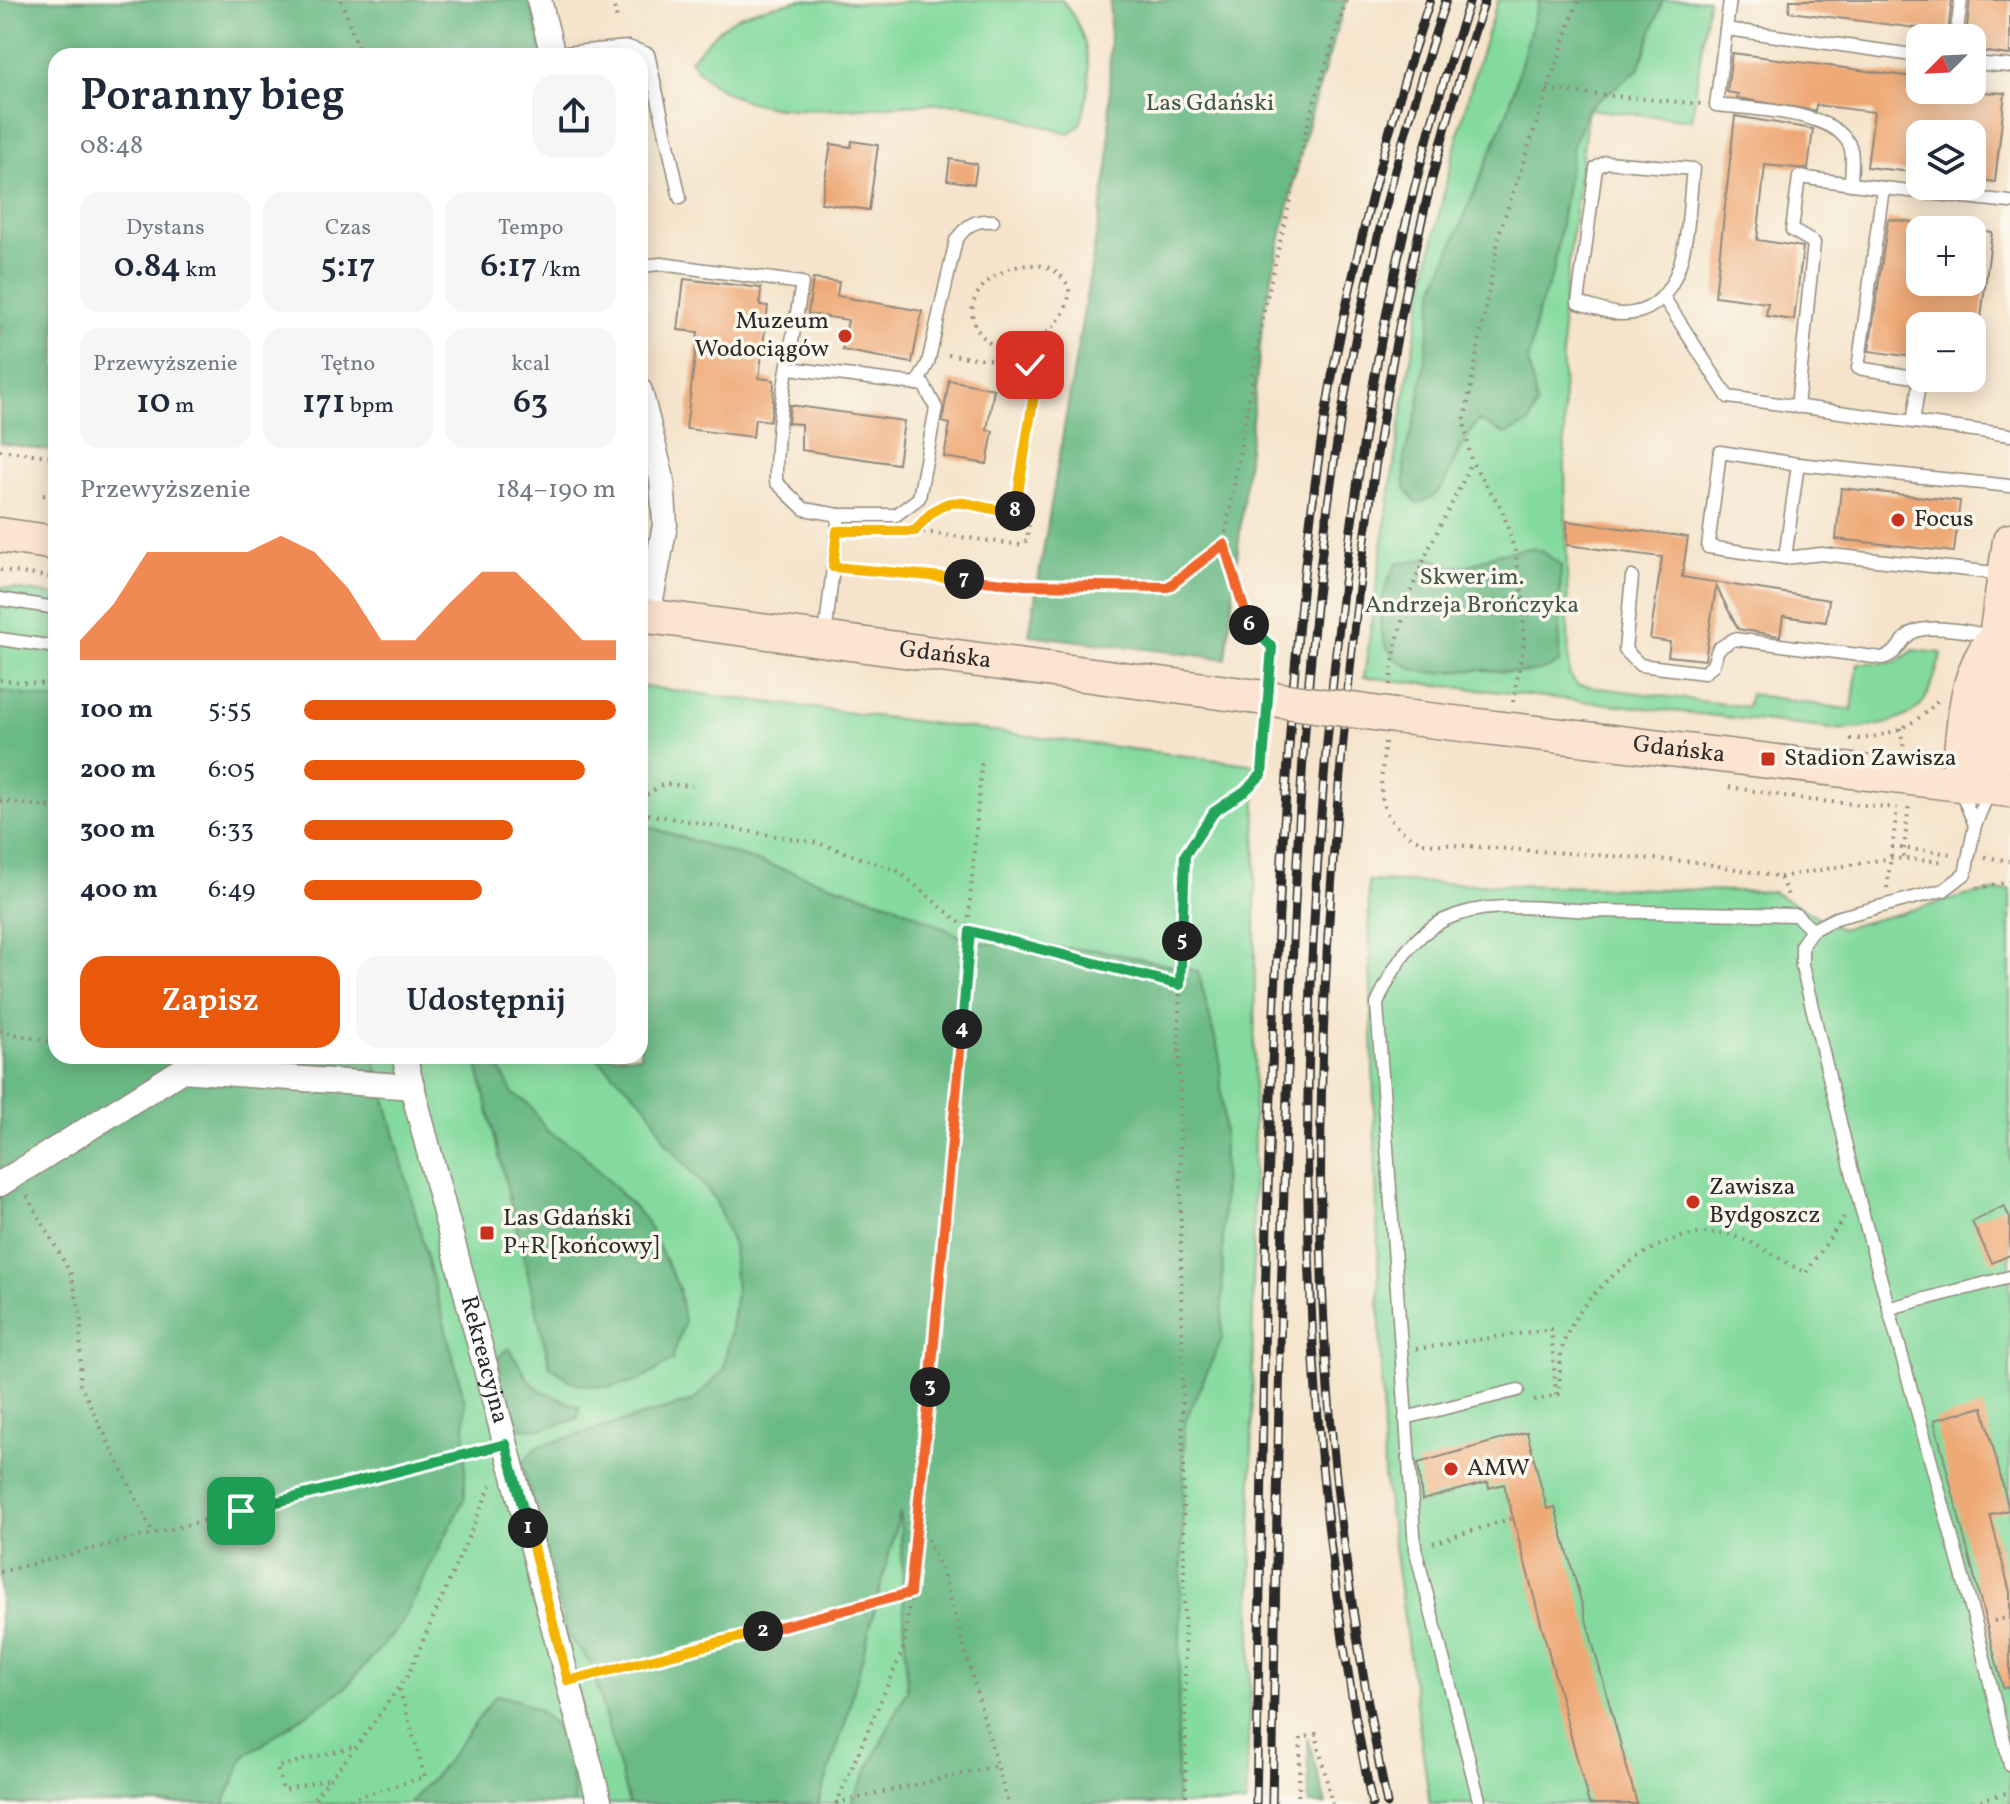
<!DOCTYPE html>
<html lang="pl">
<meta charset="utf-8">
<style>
:root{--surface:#fff;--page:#f6f6f7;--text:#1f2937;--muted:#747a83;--accent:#ea580c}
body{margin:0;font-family:Vollkorn,serif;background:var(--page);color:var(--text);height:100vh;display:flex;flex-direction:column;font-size:30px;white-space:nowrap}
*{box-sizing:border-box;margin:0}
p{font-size:26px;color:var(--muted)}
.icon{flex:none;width:44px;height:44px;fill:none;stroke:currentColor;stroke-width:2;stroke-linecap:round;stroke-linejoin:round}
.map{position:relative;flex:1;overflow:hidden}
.side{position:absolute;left:48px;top:48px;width:600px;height:1016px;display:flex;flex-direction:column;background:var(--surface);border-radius:24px;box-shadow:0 4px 20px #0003}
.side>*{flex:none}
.needle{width:52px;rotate:246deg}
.tools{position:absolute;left:1906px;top:24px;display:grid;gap:16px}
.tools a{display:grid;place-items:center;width:80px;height:80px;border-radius:16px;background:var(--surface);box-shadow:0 4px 20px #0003;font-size:40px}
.pin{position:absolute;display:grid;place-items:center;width:68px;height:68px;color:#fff;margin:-34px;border-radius:16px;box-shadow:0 4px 12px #0006}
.km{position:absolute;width:40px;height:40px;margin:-20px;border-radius:50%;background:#222;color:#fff;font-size:22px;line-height:40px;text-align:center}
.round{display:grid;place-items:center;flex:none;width:84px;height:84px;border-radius:24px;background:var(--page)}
.summary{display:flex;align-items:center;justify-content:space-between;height:136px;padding:0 32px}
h1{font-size:44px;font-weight:600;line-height:60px}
.metrics{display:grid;grid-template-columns:repeat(3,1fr);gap:12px;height:136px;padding:8px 32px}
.metrics div{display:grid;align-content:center;border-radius:20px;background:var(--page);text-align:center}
.metrics b{font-size:34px;font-weight:600}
.metrics small{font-size:22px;font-weight:400}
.metrics p{font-size:22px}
.chart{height:224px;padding:16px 32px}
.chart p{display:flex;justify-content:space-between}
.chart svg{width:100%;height:144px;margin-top:8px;fill:var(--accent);opacity:.7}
.action{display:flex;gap:16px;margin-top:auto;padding:16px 32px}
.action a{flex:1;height:92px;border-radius:24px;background:var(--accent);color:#fff;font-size:32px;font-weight:600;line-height:92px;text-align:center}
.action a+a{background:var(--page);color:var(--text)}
ul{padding:0 32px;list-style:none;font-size:26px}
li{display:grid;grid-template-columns:128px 96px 1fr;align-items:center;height:60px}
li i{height:20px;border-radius:10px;background:var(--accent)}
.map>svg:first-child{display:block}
.green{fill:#84da9e;stroke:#588264;stroke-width:2}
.forest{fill:#6bba85;stroke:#4b7258;stroke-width:2}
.building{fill:#eea875}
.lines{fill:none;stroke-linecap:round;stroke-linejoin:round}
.lane-casing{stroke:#90887b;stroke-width:15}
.street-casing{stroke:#90887b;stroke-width:27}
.secondary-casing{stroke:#90887b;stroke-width:37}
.path{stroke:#90887b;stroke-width:4;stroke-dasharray:2 6;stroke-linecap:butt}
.lane{stroke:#fff;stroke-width:12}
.street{stroke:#fff;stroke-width:24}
.secondary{stroke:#fde4d0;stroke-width:34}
.rail-casing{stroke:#2b2b2b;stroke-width:9}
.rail{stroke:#fbf7ec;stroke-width:6;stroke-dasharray:18;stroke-linecap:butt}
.secondary-bridge-casing{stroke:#90887b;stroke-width:37;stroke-linecap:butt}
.secondary-bridge{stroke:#fde4d0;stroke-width:34}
.split-1-casing{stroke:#fff;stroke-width:16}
.split-2-casing{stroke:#fff;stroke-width:16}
.split-3-casing{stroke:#fff;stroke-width:16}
.split-4-casing{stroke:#fff;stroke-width:16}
.split-5-casing{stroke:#fff;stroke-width:16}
.split-6-casing{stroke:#fff;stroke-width:16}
.split-7-casing{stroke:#fff;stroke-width:16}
.split-8-casing{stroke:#fff;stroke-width:16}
.split-9-casing{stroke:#fff;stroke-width:16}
.split-1{stroke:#22a559;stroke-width:10}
.split-2{stroke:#f5b400;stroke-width:10}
.split-3{stroke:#f0652b;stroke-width:10}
.split-4{stroke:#f0652b;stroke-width:10}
.split-5{stroke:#22a559;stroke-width:10}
.split-6{stroke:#22a559;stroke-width:10}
.split-7{stroke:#f0652b;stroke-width:10}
.split-8{stroke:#f5b400;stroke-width:10}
.split-9{stroke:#f5b400;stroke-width:10}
.poi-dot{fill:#c8321e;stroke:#fbf7ec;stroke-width:3}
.labels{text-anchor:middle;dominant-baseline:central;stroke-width:7;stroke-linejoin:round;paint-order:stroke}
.park-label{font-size:24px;fill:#415748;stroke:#fbf7ec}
.poi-label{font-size:24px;fill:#2b2b2b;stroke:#fbf7ec;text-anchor:start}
.street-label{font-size:24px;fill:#2b2b2b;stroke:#fbf7ec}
</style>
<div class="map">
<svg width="2010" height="1804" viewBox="0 0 2010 1804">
<rect width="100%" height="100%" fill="#fbf7ec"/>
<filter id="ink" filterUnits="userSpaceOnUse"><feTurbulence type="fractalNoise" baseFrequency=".0125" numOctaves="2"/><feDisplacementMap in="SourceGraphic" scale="16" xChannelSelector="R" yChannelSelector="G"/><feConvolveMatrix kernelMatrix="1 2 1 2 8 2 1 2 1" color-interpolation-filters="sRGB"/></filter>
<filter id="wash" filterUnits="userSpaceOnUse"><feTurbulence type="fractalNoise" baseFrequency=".006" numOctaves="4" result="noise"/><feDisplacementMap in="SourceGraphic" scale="32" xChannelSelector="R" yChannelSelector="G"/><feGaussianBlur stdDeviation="1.8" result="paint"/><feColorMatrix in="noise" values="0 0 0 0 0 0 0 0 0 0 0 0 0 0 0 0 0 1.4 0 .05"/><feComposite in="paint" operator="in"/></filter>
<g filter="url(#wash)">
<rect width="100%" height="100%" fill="#f5e4cb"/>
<!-- green -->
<g class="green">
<path d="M801 0 890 4 914 0H1062C1092 37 1095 80 1080 125L1070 133C1031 127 997 106 957 104 876 98 744 140 690 60 733 12 739 13 801 0Z"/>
<path d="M1498 0H1708L1692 120 1588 109 1562 317 1569 674 1577 685 1747 707 1750 694 1852 710 1858 663H1895L1914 650 1942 653C1937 668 1933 687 1924 701 1907 725 1861 730 1834 729L1364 677C1396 449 1424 218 1498 0Z"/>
<polygon points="0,587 56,595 56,1056 640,1056 640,686 1256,765 1251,1645 1246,1804 0,1804"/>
<polygon points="1368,881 1773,892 1840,929 1969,895 2010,890 2010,1804 1430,1804 1384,1475"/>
</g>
<!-- forest -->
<g class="forest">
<polygon points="0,0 530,0 544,56 56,56 56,452 0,443"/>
<polygon points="1110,0 1346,0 1307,127 1264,310 1226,659 1029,635 1109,161"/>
<path d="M1539 0H1663L1639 69 1588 108 1573 145 1554 270 1537 315 1528 363 1537 404 1529 424 1505 434 1478 420C1472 431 1464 441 1458 453 1446 477 1446 495 1417 504L1405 488 1404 457 1418 409 1435 287 1508 110Z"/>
<path d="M1529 548 1542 551 1561 565 1559 663C1534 678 1510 671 1481 670 1463 669 1443 675 1425 672 1368 661 1374 602 1397 563L1431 558 1450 567 1471 565 1495 554Z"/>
<polygon points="0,691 56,700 56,1056 374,1056 465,1402 465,1497 402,1623 345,1688 244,1757 224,1804 0,1804"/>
<polygon points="640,824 893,904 975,943 1099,950 1198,971 1219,1054 1224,1129 1222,1339 1185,1421 1176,1804 851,1804 907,1690 900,1512 845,1724 818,1804 629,1804 590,1662 568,1636 522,1463 537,1447 693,1401 723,1371 731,1329 736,1292 733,1246 715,1199 666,1142 647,1106 595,1056 640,1056"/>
<polygon points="475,1056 493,1056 514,1095 528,1103 547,1131 578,1149 645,1219 679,1288 684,1323 672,1360 641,1380 611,1387 594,1386 574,1383 550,1366"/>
<path d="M509 1348 530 1382 540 1390 579 1407 578 1417C565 1424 538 1432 523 1428 506 1423 494 1383 495 1367 495 1359 503 1352 509 1348Z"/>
<path d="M496 1695C560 1706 570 1745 575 1804H408L443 1766Z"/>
<polygon points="1308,1738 1326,1804 1309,1804"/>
</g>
<g id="blocks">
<!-- building -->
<g class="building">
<polygon points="1790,0 1952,0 1948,32 1789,12"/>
<polygon points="1970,0 2010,0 2010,55 1972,50 1972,38 1966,34"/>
<polygon points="1732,53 1920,78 1920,90 2005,93 1995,182 1972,179 1972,134 1920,134 1920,173 1867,167 1874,112 1816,105 1815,111 1737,98 1738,94 1727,92"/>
<polygon points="1735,116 1813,129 1808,169 1765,165 1757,240 1803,247 1794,320 1766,316 1768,303 1715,296"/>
<polygon points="852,141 878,145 869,210 821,203 831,144 851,147"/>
<polygon points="950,159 977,164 974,184 947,180"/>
<polygon points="1888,219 1920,223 1920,282 1972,282 1972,229 1992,232 1980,326 1920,326 1920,358 1869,351"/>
<polygon points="684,279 761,288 760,305 768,306 759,378 774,380 773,403 770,421 755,419 753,437 686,429 698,332 678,330"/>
<polygon points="813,279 839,282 837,296 922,311 912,363 842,350 848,320 808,314"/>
<polygon points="949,380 994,389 987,430 993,431 987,464 944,457 950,424 942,422"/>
<polygon points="790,405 904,421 898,464 801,450 801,424 788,423"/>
<polygon points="1841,488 1960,501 1954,552 1836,539"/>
<polygon points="1567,521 1688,537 1682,577 1829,600 1826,622 1783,616 1780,636 1738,629 1716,586 1705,660 1668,656 1670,642 1650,639 1662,557 1567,545"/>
<polygon points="2004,1206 2010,1218 2010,1255 1992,1263 1972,1222"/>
<polygon points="1983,1407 2009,1510 1990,1515 2010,1592 2010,1687 2003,1688 1934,1420"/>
<polygon points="1527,1432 1547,1509 1555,1507 1637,1804 1589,1804 1504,1484 1489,1488 1488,1482 1422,1500 1418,1463"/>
</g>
</g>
</g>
<g filter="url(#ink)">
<use href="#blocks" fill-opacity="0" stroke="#90887b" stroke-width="2"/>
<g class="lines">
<defs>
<g id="lane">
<polyline points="1730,0 1726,29 1920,56"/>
<path d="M1726 29 1716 105C1749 109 1835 110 1850 146 1854 156 1851 173 1851 184"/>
<polyline points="1956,38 1961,0"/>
<polyline points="553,54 628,47 648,54 680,198"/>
<polyline points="1972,63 2010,66"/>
<path d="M1606 162 1693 169C1687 218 1691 316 1620 314 1607 313 1591 306 1578 303L1596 168Z"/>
<polyline points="1883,188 2010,202"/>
<path d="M640 266 661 264 802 283C792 348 775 415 776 482L804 509 839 515H896L919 498 936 408 924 385 789 368"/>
<polyline points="1664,298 1728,397 2010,435"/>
<path d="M917 384 928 363 956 240C966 226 975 219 993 221"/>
<polyline points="1797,407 1814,243 1792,230 1799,177 1883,188 1858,368 1920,378 1913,422"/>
<polygon points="1720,452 1798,464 1785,558 1708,547"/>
<polyline points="1798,464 2010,486"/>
<polyline points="1785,558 1822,554 2004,574"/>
<path d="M1632 577 1625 650 1640 665 1704 673 1713 665 1718 649 1734 639 1882 658C1898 654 1898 644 1910 634 1926 622 1974 633 1993 636"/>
<polyline points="0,599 56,608"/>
<polyline points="825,637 839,515"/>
<polyline points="0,639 56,647"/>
<polyline points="1959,787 1975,825"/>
<polyline points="1989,792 1975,825 1965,874 1944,890 1836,918 1812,930 1802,944 1802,966 1860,1204 1976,1625 2010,1765"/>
<polyline points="1890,1308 2010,1277"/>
<polyline points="1405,1418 1518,1390"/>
<path d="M1480 1804 1415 1548 1377 1004C1391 971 1410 937 1444 920 1489 898 1547 910 1595 911 1662 912 1729 914 1796 915L1812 930"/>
</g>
<g id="street">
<polyline points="539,0 553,56"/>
<polyline points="640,391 662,479 665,525 648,616"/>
<path id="s1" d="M404 1056 600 1804"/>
<polyline points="0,1184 182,1070 413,1087"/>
</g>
<g id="secondary">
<polyline points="0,535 56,543"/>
<path id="s2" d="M640 615 1250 696"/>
<path id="s3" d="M1395 716 2010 790"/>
<path d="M1958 783C1964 735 1962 674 1996 637"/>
<polyline points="1991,787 2001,691 1996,637 2010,541"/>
</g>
</defs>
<!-- lane casing -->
<use href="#lane" class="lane-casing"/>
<!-- street casing -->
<use href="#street" class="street-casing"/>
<!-- secondary casing -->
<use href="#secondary" class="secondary-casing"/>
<!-- path -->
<g class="path">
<polyline points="341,0 361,56"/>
<polyline points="612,0 617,19"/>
<polyline points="1547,90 1701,104"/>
<path d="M1012 351C1001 352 992 346 984 338 937 287 1045 233 1069 288 1072 318 1038 344 1012 351V361"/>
<polyline points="0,450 56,457"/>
<polyline points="43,495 56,498"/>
<polyline points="934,508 953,501 1015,512 1036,382 1025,363 948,355"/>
<polyline points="905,531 915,531 925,518"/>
<polyline points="915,531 1021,545 1027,540 1029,521 1016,505"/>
<polyline points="1224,544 1249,626 1272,647 1270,672"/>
<polyline points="851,568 1025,585 1168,587 1224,544 1264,310 1307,127 1346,0"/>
<polyline points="0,570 56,578"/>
<polyline points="0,680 56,685"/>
<path d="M1390 685C1395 640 1407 597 1426 555 1440 523 1459 494 1471 461"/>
<polyline points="1513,702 1524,642 1523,598 1516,555 1502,509 1471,461 1464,423 1500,231 1578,0"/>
<polyline points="1900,728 1904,749"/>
<path d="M1850 739C1882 739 1917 726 1937 701"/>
<path d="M1385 742C1380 791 1372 820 1423 843L1696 862 1780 877 1789 898"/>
<polyline points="1729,787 1810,800 1897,808"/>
<polyline points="640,799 663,784 692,786"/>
<polyline points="0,801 56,808"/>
<polyline points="640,813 818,843 898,871 970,931 1180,985"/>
<polyline points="1892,847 1952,854"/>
<polyline points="1903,857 1909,804"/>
<polyline points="1985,857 2010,861"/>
<polyline points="1780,877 1891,858 1946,862"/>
<polyline points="1887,888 1897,809"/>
<polyline points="1977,888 2010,882"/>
<polyline points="0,1031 56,1043"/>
<polyline points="119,1056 149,1062"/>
<polyline points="27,1196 71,1274 81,1317 80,1384 153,1533"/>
<polyline points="1416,1349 1551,1329 1556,1394"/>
<path d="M1534 1401 1559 1394C1560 1379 1559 1360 1563 1345 1580 1288 1667 1220 1729 1235 1755 1241 1782 1261 1806 1273L1845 1216"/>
<polyline points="920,1525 943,1573 1008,1804"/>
<polyline points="1433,1543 1513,1518"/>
<polyline points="0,1572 485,1450"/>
<polyline points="1994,1621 2010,1617"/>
<polyline points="590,1676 910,1593"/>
<polyline points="327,1779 283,1790 277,1767 356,1746"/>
<polyline points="836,1803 997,1766"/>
<polyline points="309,1804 357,1746 409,1673 491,1485"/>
<polyline points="334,1804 425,1777 399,1687"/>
<polyline points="836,1804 904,1647 916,1545 982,758"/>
<polyline points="1186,1804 1179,1016 1185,855 1214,812 1245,791 1262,774 1266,728"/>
<polyline points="1298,1804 1301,1738 1316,1734 1332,1804"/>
<polyline points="1965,1804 2010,1792"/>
</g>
<!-- lane -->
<use href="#lane" class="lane"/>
<!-- street -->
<use href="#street" class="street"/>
<!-- secondary -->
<use href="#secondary" class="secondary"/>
<defs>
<g id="rail">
<path d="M1256 1804C1262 1527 1263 1249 1276 972 1286 773 1297 567 1333 371 1357 245 1389 122 1430 0"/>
<path d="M1272 1804C1277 1542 1279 1280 1290 1018 1298 809 1309 596 1346 389 1369 257 1404 128 1446 0"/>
<path d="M1372 1804C1296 1434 1294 1075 1331 700 1355 462 1392 226 1470 0"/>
<path d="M1387 1804C1354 1639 1330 1472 1323 1304 1315 1106 1327 907 1346 709 1369 468 1406 230 1485 0"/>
</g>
</defs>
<!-- rail casing -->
<use href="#rail" class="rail-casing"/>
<!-- rail -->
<use href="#rail" class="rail"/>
<defs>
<polyline id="secondary-bridge" points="1250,696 1395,716"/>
</defs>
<!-- secondary-bridge casing -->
<use href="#secondary-bridge" class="secondary-bridge-casing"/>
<!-- secondary-bridge -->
<use href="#secondary-bridge" class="secondary-bridge"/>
</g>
</g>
<g class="lines" filter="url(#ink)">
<defs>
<polyline id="split-1" points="241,1511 506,1444 528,1528"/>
<polyline id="split-2" points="528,1528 568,1681 763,1631"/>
<polyline id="split-3" points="763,1631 910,1593 930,1387"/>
<polyline id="split-4" points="930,1387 962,1029"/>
<polyline id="split-5" points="962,1029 970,931 1180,985 1182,941"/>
<polyline id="split-6" points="1182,941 1185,855 1214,812 1245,791 1262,774 1272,647 1249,625"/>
<polyline id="split-7" points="964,579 1025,585 1168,587 1224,544 1249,625"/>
<path id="split-8" d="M964 579 833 567 837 531H915C953 481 967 512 1015 511"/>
<polyline id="split-9" points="1015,511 1036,382 1030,365"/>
</defs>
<!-- split-1 casing -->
<use href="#split-1" class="split-1-casing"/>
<!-- split-2 casing -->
<use href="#split-2" class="split-2-casing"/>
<!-- split-3 casing -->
<use href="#split-3" class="split-3-casing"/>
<!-- split-4 casing -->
<use href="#split-4" class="split-4-casing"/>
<!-- split-5 casing -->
<use href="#split-5" class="split-5-casing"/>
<!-- split-6 casing -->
<use href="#split-6" class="split-6-casing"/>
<!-- split-7 casing -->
<use href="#split-7" class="split-7-casing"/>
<!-- split-8 casing -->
<use href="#split-8" class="split-8-casing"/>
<!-- split-9 casing -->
<use href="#split-9" class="split-9-casing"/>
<!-- split-1 -->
<use href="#split-1" class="split-1"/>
<!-- split-2 -->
<use href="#split-2" class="split-2"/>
<!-- split-3 -->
<use href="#split-3" class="split-3"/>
<!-- split-4 -->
<use href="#split-4" class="split-4"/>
<!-- split-5 -->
<use href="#split-5" class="split-5"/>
<!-- split-6 -->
<use href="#split-6" class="split-6"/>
<!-- split-7 -->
<use href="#split-7" class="split-7"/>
<!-- split-8 -->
<use href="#split-8" class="split-8"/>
<!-- split-9 -->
<use href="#split-9" class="split-9"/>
</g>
<!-- markers -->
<g class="poi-dot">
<circle cx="845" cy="336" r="8"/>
<circle cx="1898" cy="520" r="8"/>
<rect x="1760" y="751" width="16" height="16" rx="4"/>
<circle cx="1693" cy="1202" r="8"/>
<rect x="479" y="1225" width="16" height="16" rx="4"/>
<circle cx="1451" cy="1469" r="8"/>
</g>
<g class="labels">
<!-- park labels -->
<g class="park-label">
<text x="1210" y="104">Las Gdański</text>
<text x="1472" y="578">Skwer im.<tspan x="1472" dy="28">Andrzeja Brończyka</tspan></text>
</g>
<!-- poi labels -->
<g class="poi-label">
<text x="829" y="322" text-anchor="end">Muzeum<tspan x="829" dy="28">Wodociągów</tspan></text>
<text x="1914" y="520">Focus</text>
<text x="1784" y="759">Stadion Zawisza</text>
<text x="1709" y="1188">Zawisza<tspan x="1709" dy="28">Bydgoszcz</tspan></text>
<text x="503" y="1219">Las Gdański<tspan x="503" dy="28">P+R [końcowy]</tspan></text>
<text x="1467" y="1469">AMW</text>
</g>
<!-- street labels -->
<g class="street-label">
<text stroke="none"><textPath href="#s2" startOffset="308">Gdańska</textPath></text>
<text stroke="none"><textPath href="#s3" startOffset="286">Gdańska</textPath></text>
<text stroke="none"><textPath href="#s1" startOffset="314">Rekreacyjna</textPath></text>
</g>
</g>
</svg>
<div class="tools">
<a><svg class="needle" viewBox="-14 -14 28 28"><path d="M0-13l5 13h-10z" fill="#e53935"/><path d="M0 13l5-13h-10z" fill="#747a83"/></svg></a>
<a><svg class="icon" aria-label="layers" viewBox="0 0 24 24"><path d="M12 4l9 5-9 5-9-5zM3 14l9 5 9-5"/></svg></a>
<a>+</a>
<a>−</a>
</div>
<div class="pin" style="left:241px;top:1511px;background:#1e9e55"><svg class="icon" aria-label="arrive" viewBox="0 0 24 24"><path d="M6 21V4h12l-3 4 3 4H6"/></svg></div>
<div class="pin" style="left:1030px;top:365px;background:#d93025"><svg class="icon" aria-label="check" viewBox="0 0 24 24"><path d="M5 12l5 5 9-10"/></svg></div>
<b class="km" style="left:528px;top:1528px">1</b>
<b class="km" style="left:763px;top:1631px">2</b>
<b class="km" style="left:930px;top:1387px">3</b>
<b class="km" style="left:962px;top:1029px">4</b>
<b class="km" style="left:1182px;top:941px">5</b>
<b class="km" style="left:1249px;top:625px">6</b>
<b class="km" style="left:964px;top:579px">7</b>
<b class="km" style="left:1015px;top:511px">8</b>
<section class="side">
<div class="summary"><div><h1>Poranny bieg</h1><p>08:48</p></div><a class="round"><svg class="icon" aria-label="share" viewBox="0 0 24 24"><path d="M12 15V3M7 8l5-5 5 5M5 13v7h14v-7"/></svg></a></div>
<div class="metrics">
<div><p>Dystans</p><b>0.84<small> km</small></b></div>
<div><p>Czas</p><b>5:17</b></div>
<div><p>Tempo</p><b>6:17<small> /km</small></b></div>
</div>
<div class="metrics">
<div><p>Przewyższenie</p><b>10<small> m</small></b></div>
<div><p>Tętno</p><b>171<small> bpm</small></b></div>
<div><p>kcal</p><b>63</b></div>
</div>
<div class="chart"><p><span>Przewyższenie</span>184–190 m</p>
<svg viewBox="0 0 160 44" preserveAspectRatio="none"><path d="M0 44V38L10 27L20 11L30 11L40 11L50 11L60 6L70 11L80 22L90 38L100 38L110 27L120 17L130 17L140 27L150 38L160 38V44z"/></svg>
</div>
<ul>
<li><b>100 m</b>5:55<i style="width:100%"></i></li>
<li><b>200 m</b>6:05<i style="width:90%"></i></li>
<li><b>300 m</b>6:33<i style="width:67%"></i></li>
<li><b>400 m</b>6:49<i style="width:57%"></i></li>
</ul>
<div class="action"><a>Zapisz</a><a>Udostępnij</a></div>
</section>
</div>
